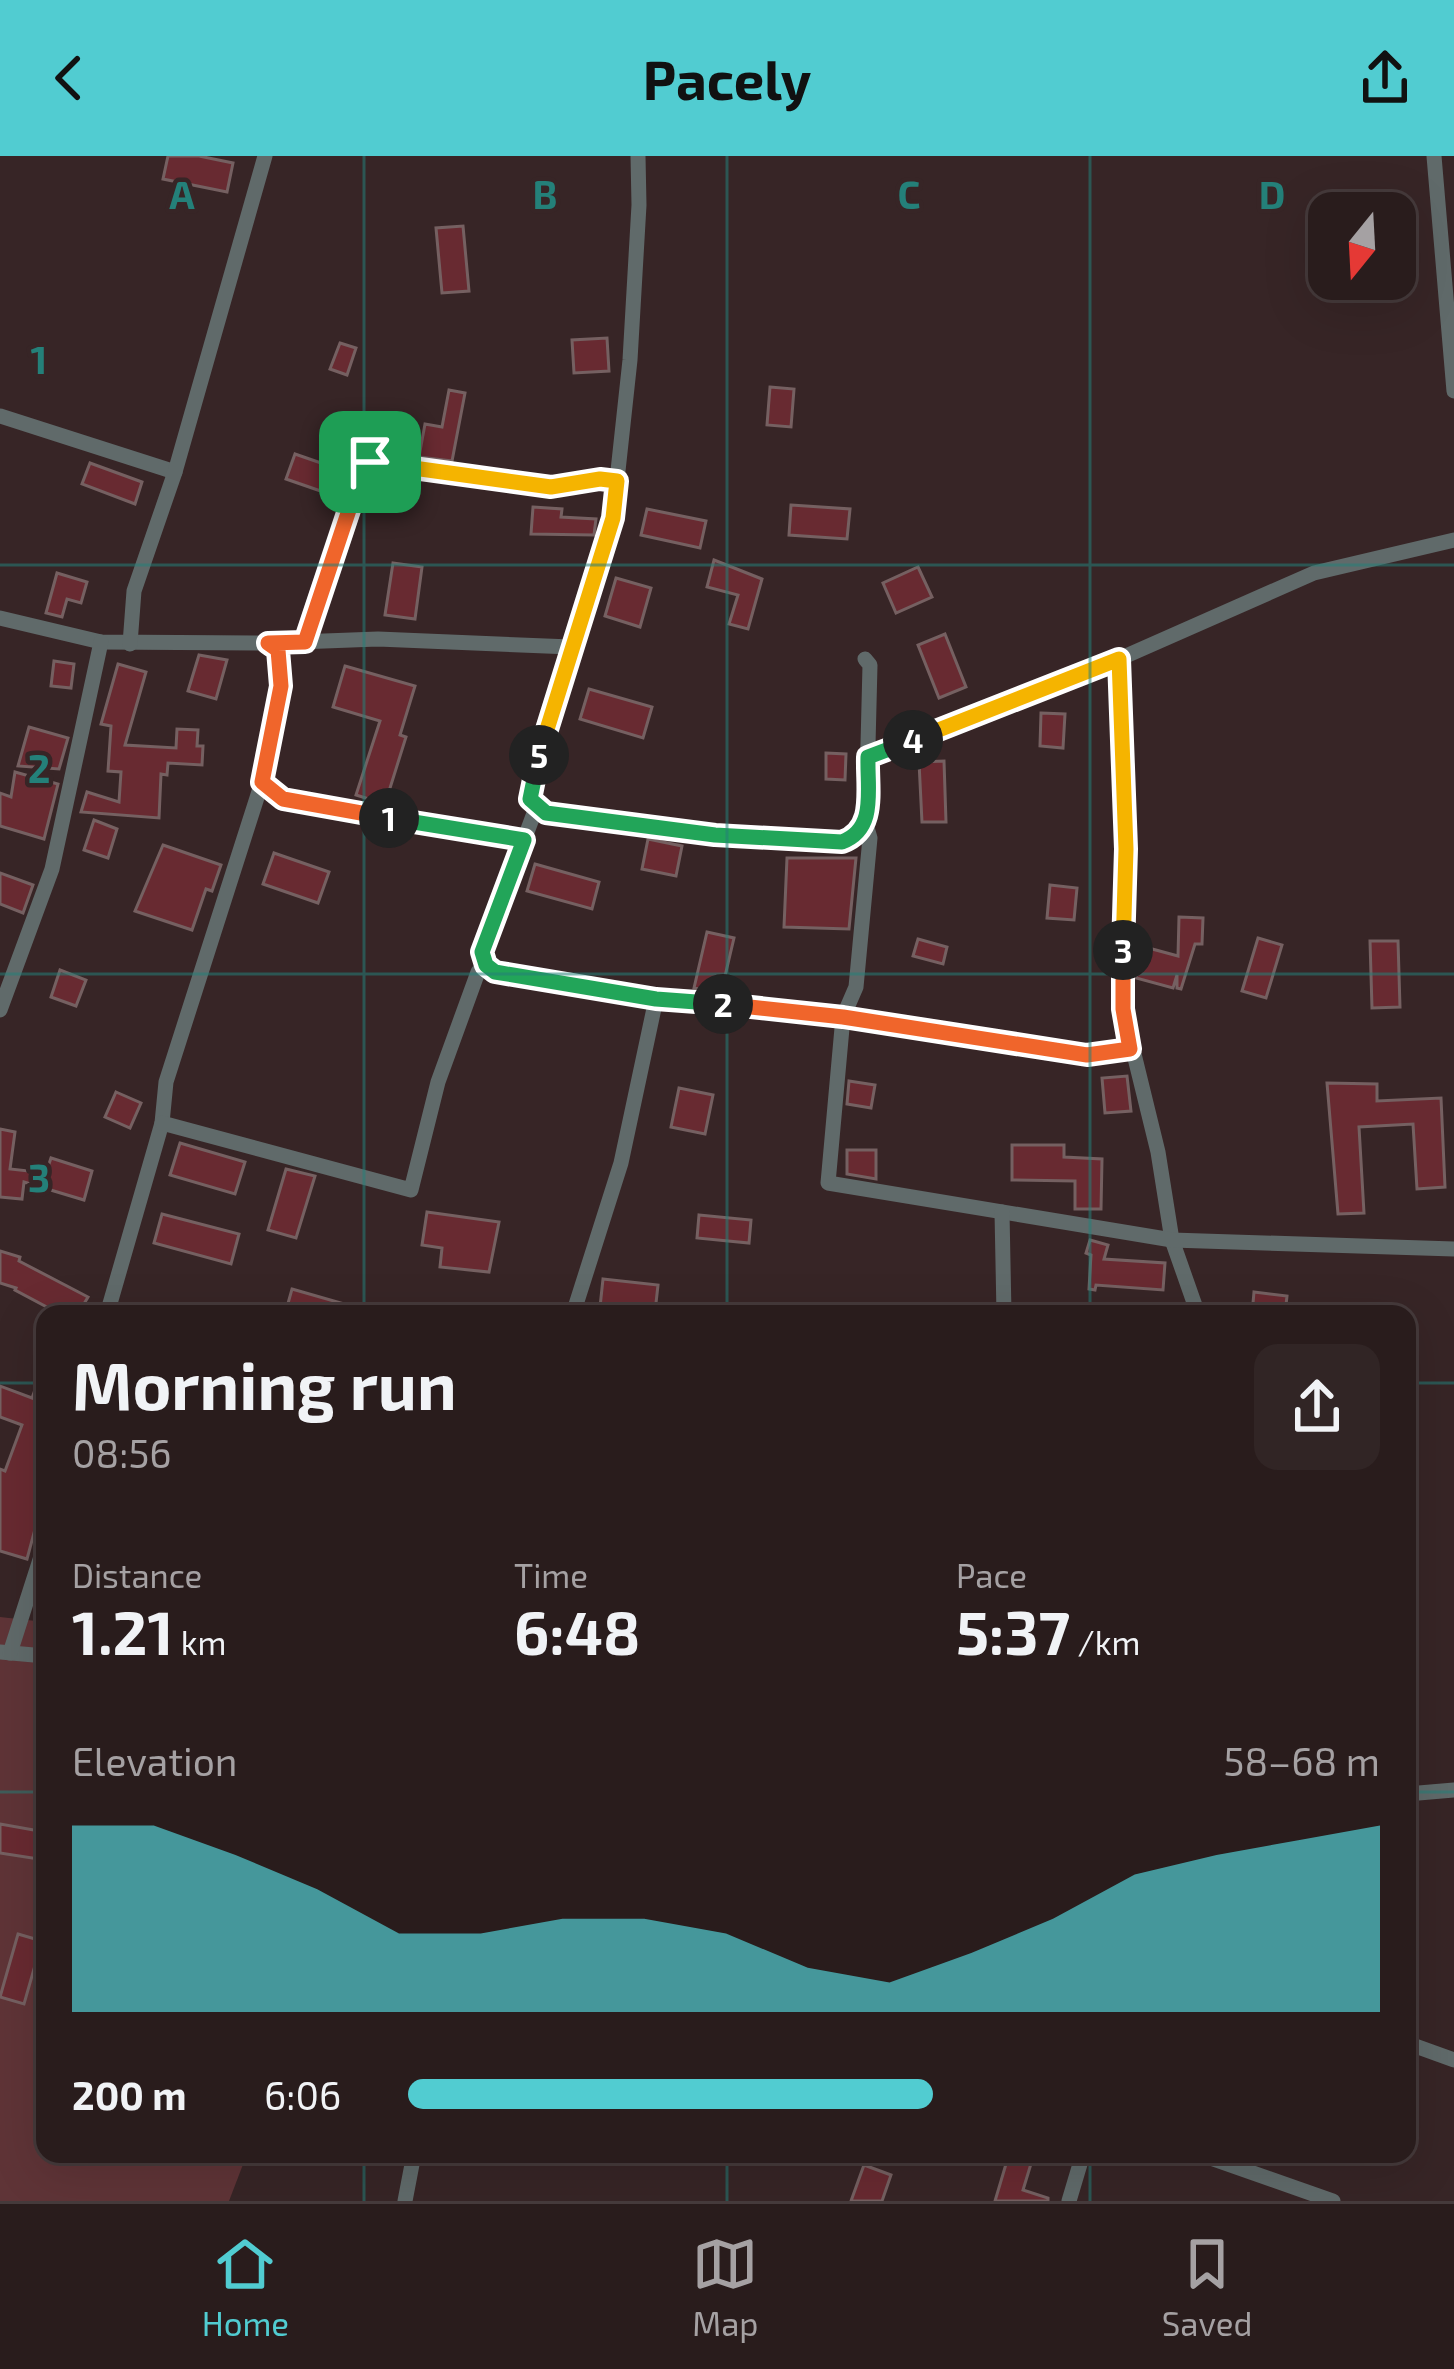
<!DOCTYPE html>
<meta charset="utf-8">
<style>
:root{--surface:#291c1c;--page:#312525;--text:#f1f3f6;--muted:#a5a1a3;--line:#453a3b;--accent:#51ccd1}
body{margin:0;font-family:"Exo 2",sans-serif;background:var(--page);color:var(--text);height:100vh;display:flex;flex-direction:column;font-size:45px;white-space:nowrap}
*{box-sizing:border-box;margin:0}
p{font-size:39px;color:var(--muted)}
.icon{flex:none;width:66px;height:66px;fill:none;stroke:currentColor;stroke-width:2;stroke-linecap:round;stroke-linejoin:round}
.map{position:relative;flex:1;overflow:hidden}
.side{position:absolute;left:36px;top:1149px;width:1380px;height:858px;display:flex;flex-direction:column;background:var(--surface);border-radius:24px;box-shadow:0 12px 48px #0002,0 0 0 3px var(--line)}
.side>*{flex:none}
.needle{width:78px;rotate:198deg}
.controls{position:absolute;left:1308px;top:36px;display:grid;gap:24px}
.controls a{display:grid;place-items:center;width:108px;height:108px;border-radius:24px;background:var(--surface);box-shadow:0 12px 48px #0002,0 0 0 3px var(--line);font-size:60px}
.pin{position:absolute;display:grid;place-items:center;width:102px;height:102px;color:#fff;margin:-51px;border-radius:24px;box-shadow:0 6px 18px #0006}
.km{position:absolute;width:60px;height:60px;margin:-30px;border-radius:50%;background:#222;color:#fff;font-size:33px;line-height:60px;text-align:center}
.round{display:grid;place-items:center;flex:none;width:126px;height:126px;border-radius:24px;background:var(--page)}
.summary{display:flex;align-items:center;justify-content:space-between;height:204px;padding:0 36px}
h1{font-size:66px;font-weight:700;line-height:90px}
.metrics{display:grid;grid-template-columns:repeat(3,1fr);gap:18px;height:204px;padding:12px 36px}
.metrics div{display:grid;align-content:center}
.metrics b{font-size:60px;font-weight:700}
.metrics small{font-size:33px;font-weight:400}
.metrics p{font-size:33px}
.chart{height:336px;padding:24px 36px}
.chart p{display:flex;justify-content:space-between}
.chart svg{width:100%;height:216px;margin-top:12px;fill:var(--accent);opacity:.7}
ul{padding:0 36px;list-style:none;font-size:39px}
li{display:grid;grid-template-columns:192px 144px 1fr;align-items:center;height:90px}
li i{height:30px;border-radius:15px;background:var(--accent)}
header{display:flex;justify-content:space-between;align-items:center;height:156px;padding:0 36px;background:var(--accent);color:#111;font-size:54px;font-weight:700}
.tabs{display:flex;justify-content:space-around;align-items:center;height:168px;border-top:3px solid var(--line);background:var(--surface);font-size:33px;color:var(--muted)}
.tabs a{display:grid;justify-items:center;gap:6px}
.tabs .on{color:var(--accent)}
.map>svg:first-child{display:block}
.green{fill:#5f3437}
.building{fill:#682a31;stroke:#756061;stroke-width:3}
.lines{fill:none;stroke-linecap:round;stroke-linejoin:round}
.minor{stroke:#606a6a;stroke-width:15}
.split-1-casing{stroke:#fff;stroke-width:24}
.split-2-casing{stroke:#fff;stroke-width:24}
.split-3-casing{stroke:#fff;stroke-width:24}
.split-4-casing{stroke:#fff;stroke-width:24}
.split-5-casing{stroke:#fff;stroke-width:24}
.split-6-casing{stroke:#fff;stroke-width:24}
.split-1{stroke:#f0652b;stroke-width:15}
.split-2{stroke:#22a559;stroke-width:15}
.split-3{stroke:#f0652b;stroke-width:15}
.split-4{stroke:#f5b400;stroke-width:15}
.split-5{stroke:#22a559;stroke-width:15}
.split-6{stroke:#f5b400;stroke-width:15}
.grid{fill:none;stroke:#248079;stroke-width:3;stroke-opacity:0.55}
.grid-label{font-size:39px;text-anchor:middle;font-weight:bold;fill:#248079;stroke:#372526;stroke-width:9;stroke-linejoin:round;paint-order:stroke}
</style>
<header><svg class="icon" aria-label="back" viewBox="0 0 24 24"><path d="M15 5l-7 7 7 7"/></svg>Pacely<svg class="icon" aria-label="share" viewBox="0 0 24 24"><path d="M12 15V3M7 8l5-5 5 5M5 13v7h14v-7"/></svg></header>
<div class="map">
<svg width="1454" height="2045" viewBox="0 0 1454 2045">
<rect width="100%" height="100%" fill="#372526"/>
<!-- green -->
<polygon class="green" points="0,1461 45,1466 45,1998 247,1998 229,2045 0,2045"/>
<!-- building -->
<g class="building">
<polygon points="168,0 199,0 233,7 227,36 163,23"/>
<polygon points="463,70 469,135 442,137 436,72"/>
<polygon points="607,182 609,215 574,217 572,184"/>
<polygon points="340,187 356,192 347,219 330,213"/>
<polygon points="770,231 794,233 791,271 767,269"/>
<polygon points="449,234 465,237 452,305 419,301 425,268 442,271"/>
<polygon points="295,298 347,316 338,341 286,323"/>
<polygon points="90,307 142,326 135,348 82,328"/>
<polygon points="791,349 850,353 847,383 789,379"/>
<polygon points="533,351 562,353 561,361 596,363 594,379 531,378"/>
<polygon points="647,353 706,365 700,392 641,379"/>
<polygon points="714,404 762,423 748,473 729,468 738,439 707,431"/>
<polygon points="393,407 422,411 415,463 385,459"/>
<polygon points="918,411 932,441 896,457 883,427"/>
<polygon points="57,417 87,426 81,447 67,443 62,461 46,457"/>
<polygon points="616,422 651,432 640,471 605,460"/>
<polygon points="945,478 966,531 939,542 918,489"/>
<polygon points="199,499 227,504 216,543 188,535"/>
<polygon points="54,505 74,508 71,532 51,530"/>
<polygon points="118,508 146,516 125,589 176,592 177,573 198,574 197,590 203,590 202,609 168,607 167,619 161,618 159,662 81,656 87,636 119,646 121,616 108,615 111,570 101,568"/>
<polygon points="345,510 415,530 400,579 406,581 385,648 356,639 380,565 333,551"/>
<polygon points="589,533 652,551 643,582 580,563"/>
<polygon points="1041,557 1065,558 1063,592 1040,590"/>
<polygon points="29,571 68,582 59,613 18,610"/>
<polygon points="826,597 846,598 845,624 826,623"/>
<polygon points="944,605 946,666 922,666 919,606"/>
<polygon points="15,616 58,628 44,683 0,670 0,637 11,641"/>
<polygon points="94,664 117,673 108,702 84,694"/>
<polygon points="648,683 682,690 676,720 642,713"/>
<polygon points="163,689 221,709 212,735 206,733 192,774 135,755"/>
<polygon points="274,697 329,716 318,747 263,728"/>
<polygon points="787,702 856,702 849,773 784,771"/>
<polygon points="535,708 599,726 592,753 527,735"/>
<polygon points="0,717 33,729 23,757 0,748"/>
<polygon points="1050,729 1077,732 1074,764 1047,762"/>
<polygon points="1179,761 1203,762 1202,788 1195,788 1181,833 1177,832 1177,819 1173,832 1136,822 1141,790 1178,800"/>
<polygon points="707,776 734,782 721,837 694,832"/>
<polygon points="1258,782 1282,789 1266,842 1242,835"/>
<polygon points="918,783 947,791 943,808 913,800"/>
<polygon points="1370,785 1398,785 1400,851 1372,852"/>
<polygon points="60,814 86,824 76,850 51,841"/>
<polygon points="1127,920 1131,955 1105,957 1102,922"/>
<polygon points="849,925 875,929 871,952 847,948"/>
<polygon points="1327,927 1377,928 1377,945 1441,942 1445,1031 1417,1033 1413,968 1359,971 1364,1057 1338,1058"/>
<polygon points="679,932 713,939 705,978 671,971"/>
<polygon points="116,936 141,947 130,972 105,961"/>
<polygon points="0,973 15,976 10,1013 46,1017 51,1002 92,1015 84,1044 24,1026 22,1043 0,1041"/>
<polygon points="180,987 245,1006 235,1038 170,1019"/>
<polygon points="1012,989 1064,989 1064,1001 1102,1003 1101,1053 1075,1053 1075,1025 1012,1024"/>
<polygon points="847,994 876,994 876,1023 847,1018"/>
<polygon points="286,1013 315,1020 296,1082 268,1074"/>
<polygon points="427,1056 499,1066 489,1116 440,1111 442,1092 422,1089"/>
<polygon points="162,1058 239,1078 231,1108 154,1087"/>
<polygon points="699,1059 751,1064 749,1087 697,1082"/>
<polygon points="1090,1084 1108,1089 1104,1103 1165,1107 1163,1134 1096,1129 1095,1134 1089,1133 1091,1099 1086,1097"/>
<polygon points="0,1095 20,1101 19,1105 88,1141 78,1158 60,1158 15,1134 16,1132 0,1127"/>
<polygon points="603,1123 658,1129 655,1156 600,1151"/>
<polygon points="292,1133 341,1147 338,1158 285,1158"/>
<polygon points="1254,1136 1287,1140 1285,1158 1252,1158"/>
<polygon points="43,1212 45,1336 27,1403 0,1395 0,1313 5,1315 22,1269 0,1261 0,1230 32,1242"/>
<polygon points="0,1668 45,1676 45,1704 0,1697"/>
<polygon points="18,1778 42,1785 24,1848 0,1841"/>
<polygon points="1009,1998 1034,1998 1023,2034 1048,2042 1048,2045 995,2045"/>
<polygon points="864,2009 891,2019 882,2045 851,2045"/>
</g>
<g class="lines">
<!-- minor -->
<g class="minor">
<polyline points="1434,0 1454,235"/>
<polyline points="0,260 175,316"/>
<polyline points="0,462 101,486 268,487 278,493 281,529 270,601 166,926 162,967 107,1158"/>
<polyline points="305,486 364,309 370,306 551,331 600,323 617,325"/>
<polyline points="271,487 378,483 571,491 613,361 630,204 639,49 638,0"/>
<polyline points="130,488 134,435 175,316 265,0"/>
<path d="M571 491 529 632C530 646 534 651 546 657L715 679 842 686 858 680 866 668 870 509 865 503"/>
<polyline points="1119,503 1126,693 1123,853 1158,996 1172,1084 1198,1158"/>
<polyline points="868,601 1119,503 1314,417 1454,384"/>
<polyline points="262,626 283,643 524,684"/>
<polyline points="536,652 482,796 486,809 495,816 656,843 843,861 1087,899 1130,894"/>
<polyline points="866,668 870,682 856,831 843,861 828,1027 1172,1084 1454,1093"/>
<polyline points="0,854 52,713 101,486"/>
<polyline points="162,967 411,1034 438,926 478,816 486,809"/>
<polyline points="1002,1056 1004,1158"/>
<polyline points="573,1158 621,1007 656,843"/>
<polyline points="0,1496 45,1500"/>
<polyline points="10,1497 45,1388"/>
<polyline points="1407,1638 1454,1634"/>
<polyline points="1407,1887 1454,1904"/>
<polyline points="1199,1998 1333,2045"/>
<polyline points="405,2045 414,1998"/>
<polyline points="1069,2045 1083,1998"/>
</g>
</g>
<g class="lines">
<defs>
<polyline id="split-1" points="370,306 364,309 305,486 268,487 278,494 281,530 262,626 283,643 389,662"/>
<polyline id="split-2" points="389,662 524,684 482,796 486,809 495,816 656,843 723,848"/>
<polyline id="split-3" points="723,848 843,861 1087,899 1130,893 1123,853 1123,794"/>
<polyline id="split-4" points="913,584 1119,503 1126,693 1123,794"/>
<path id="split-5" d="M539 599 530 643 546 657 715 679 842 686C877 673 867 634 868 601L913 584"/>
<polyline id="split-6" points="370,306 551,331 600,323 617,325 613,362 539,599"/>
</defs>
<!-- split-1 casing -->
<use href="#split-1" class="split-1-casing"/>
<!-- split-2 casing -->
<use href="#split-2" class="split-2-casing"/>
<!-- split-3 casing -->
<use href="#split-3" class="split-3-casing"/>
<!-- split-4 casing -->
<use href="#split-4" class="split-4-casing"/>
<!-- split-5 casing -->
<use href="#split-5" class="split-5-casing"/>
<!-- split-6 casing -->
<use href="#split-6" class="split-6-casing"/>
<!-- split-1 -->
<use href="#split-1" class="split-1"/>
<!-- split-2 -->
<use href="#split-2" class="split-2"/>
<!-- split-3 -->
<use href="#split-3" class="split-3"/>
<!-- split-4 -->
<use href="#split-4" class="split-4"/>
<!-- split-5 -->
<use href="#split-5" class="split-5"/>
<!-- split-6 -->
<use href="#split-6" class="split-6"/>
</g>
<!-- grid -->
<path class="grid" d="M364 0V1158M727 0V1158M1090 0V1158M0 409H1454M0 818H1454M0 1227H45M1407 1227H1454M0 1636H45M1407 1636H1454M364 1998V2045M727 1998V2045M1090 1998V2045"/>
<g class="grid-label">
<text x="182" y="53">A</text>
<text x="545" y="53">B</text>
<text x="909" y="53">C</text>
<text x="1272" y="53">D</text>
<text x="39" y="218">1</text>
<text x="39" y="627">2</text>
<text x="39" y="1036">3</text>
</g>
</svg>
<div class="controls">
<a><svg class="needle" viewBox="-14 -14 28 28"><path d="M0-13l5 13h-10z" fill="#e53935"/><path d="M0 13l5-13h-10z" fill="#a5a1a3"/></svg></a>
</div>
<div class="pin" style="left:370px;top:306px;background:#1e9e55"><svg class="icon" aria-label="arrive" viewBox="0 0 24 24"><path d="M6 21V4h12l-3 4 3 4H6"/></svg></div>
<b class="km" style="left:389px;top:662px">1</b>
<b class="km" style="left:723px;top:848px">2</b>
<b class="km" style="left:1123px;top:794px">3</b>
<b class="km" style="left:913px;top:584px">4</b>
<b class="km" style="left:539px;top:599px">5</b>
<section class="side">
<div class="summary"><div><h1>Morning run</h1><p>08:56</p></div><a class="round"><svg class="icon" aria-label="share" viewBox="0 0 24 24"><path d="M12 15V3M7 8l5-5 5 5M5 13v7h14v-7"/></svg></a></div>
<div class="metrics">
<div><p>Distance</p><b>1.21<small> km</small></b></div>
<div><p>Time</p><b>6:48</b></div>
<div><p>Pace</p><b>5:37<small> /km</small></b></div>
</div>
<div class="chart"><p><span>Elevation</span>58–68 m</p>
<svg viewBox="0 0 160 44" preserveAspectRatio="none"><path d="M0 44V6L10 6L20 12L30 19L40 28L50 28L60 25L70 25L80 28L90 35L100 38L110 32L120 25L130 16L140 12L150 9L160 6V44z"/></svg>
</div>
<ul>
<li><b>200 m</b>6:06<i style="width:54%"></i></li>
</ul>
</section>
</div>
<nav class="tabs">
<a class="on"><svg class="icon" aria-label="home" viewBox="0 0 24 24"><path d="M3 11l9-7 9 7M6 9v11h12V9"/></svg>Home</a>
<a><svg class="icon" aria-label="map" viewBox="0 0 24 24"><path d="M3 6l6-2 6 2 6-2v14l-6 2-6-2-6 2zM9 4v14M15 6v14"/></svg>Map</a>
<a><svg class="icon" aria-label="saved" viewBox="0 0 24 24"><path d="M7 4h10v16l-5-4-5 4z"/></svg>Saved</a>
</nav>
